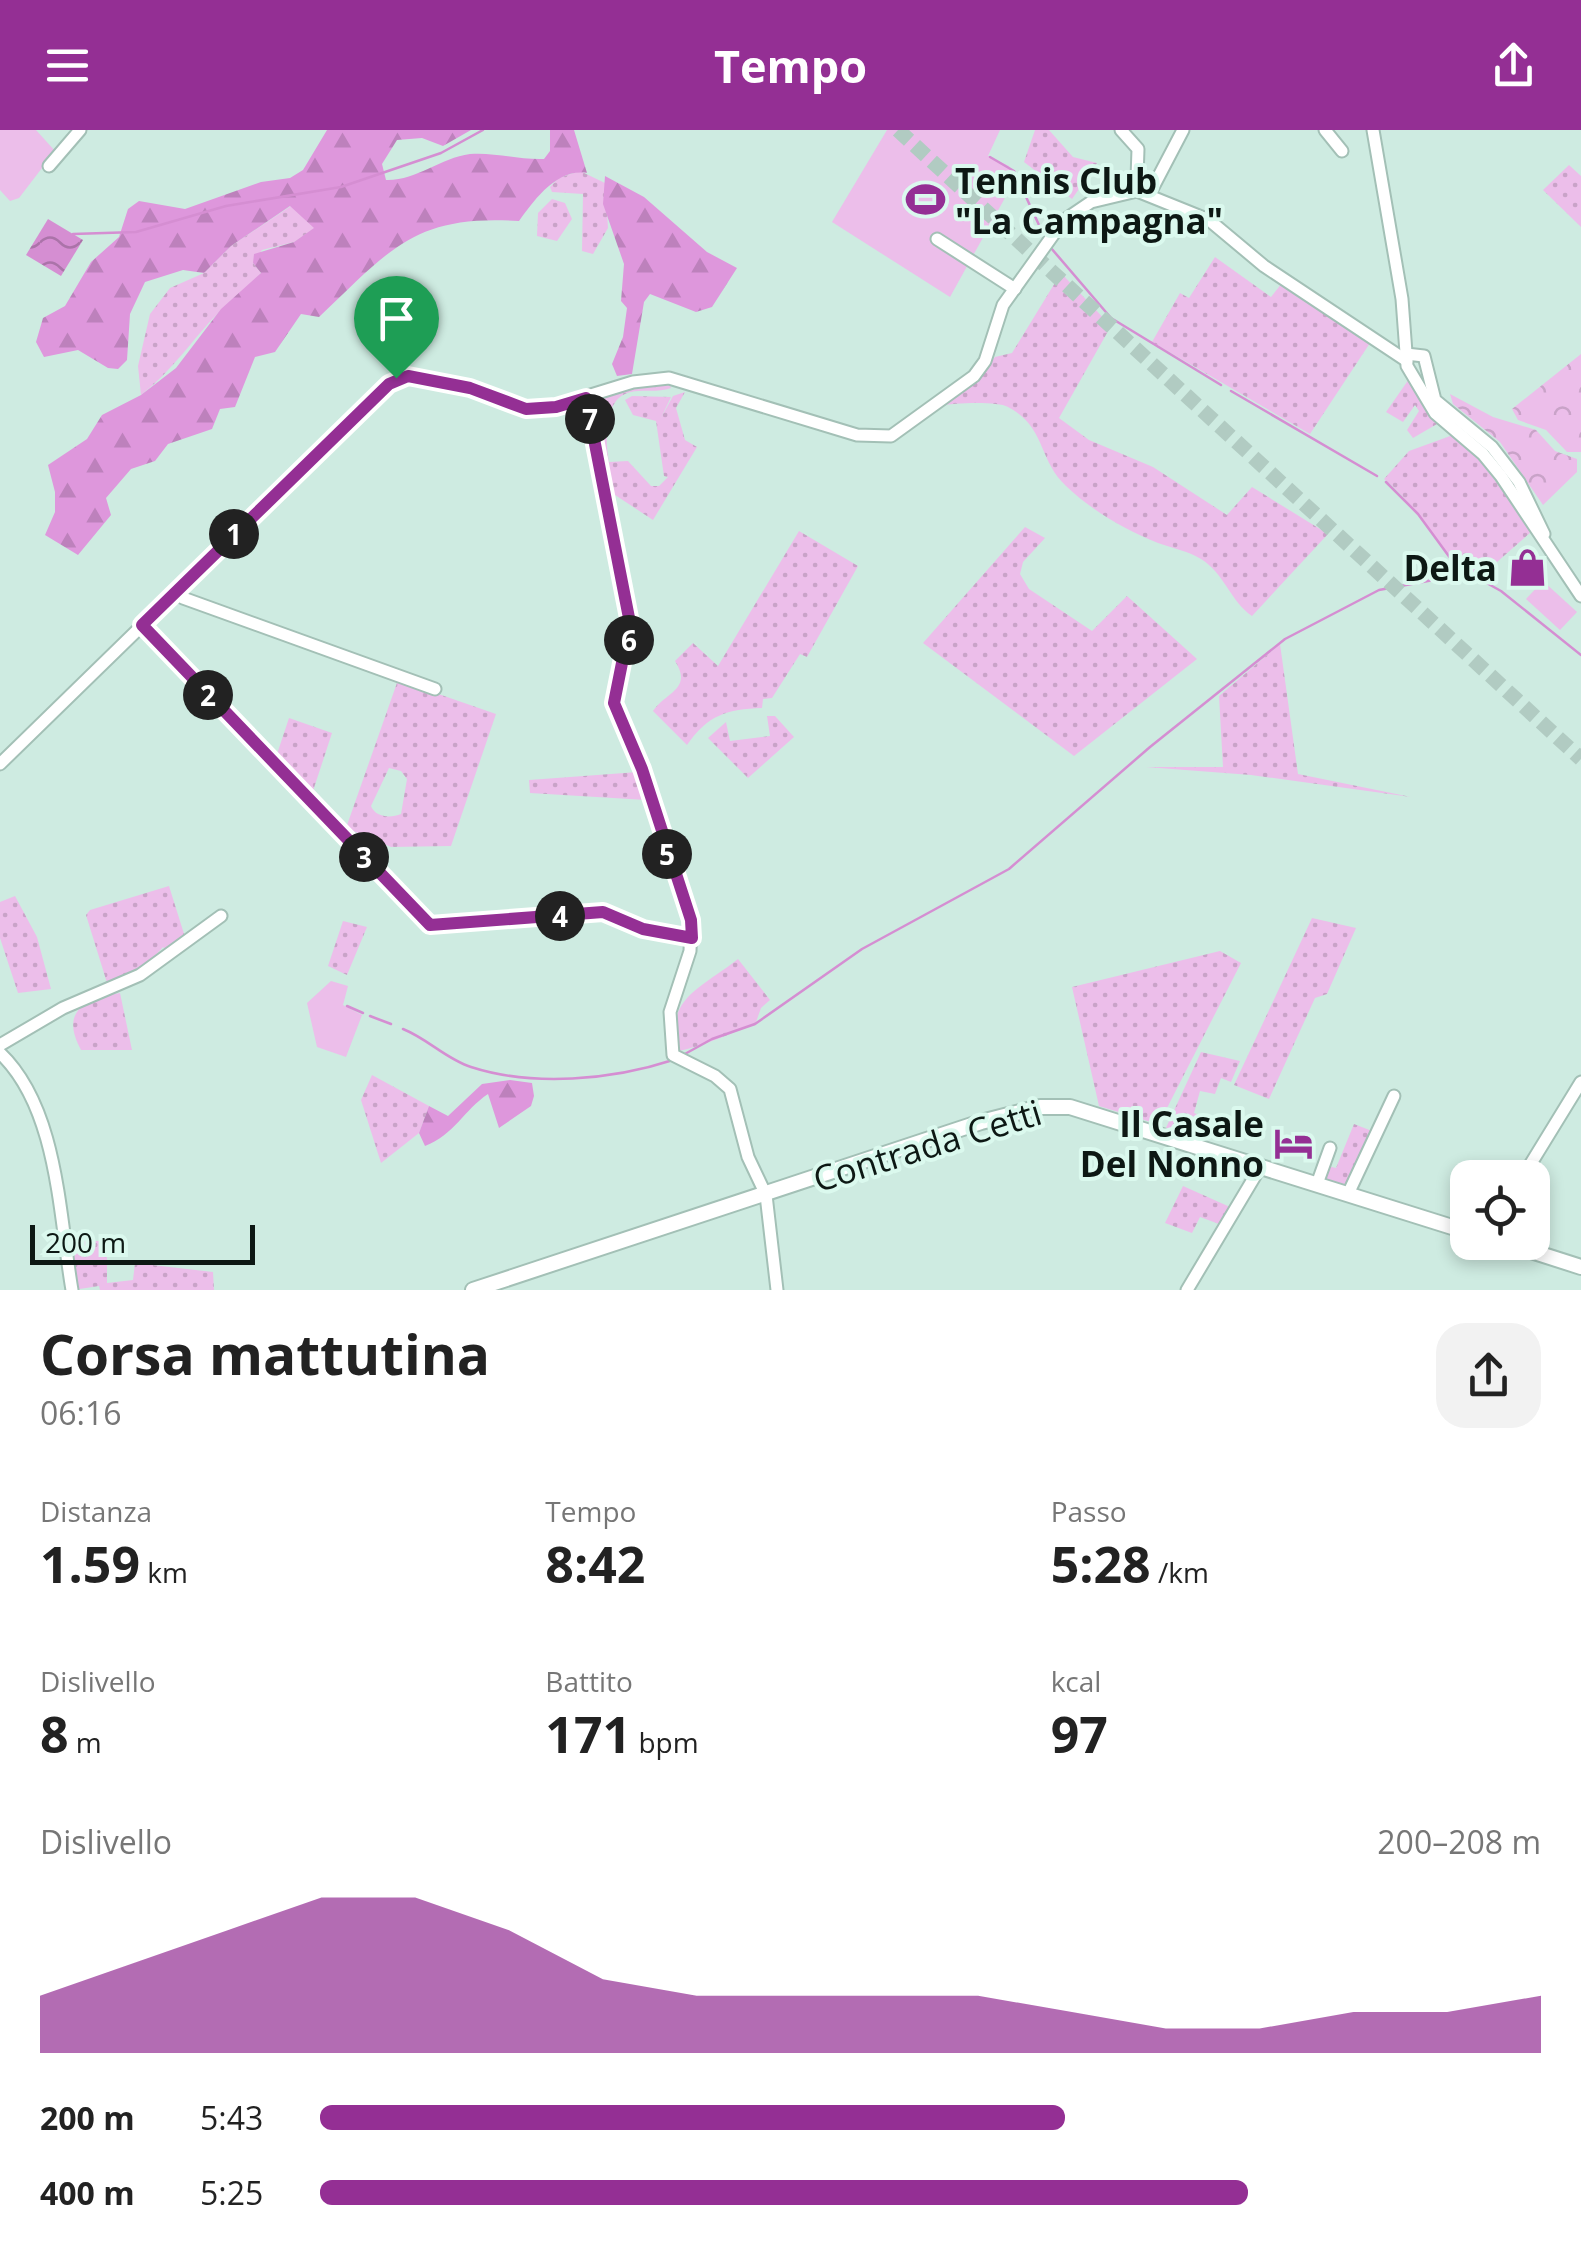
<!DOCTYPE html>
<html lang="it">
<meta charset="utf-8">
<style>
:root{--surface:#fff;--page:#f2f2f2;--text:#222;--muted:#767676;--accent:#942f94}
body{margin:0;font-family:"Open Sans",sans-serif;background:var(--page);color:var(--text);height:100vh;display:flex;flex-direction:column;font-size:38px;white-space:nowrap}
*{box-sizing:border-box;margin:0}
p{font-size:32px;color:var(--muted)}
.icon{flex:none;width:55px;height:55px;fill:none;stroke:currentColor;stroke-width:2;stroke-linecap:round;stroke-linejoin:round}
.map{position:relative;height:1160px;overflow:hidden}
.side{display:flex;flex-direction:column;background:var(--surface);flex:1}
.side>*{flex:none}
.buttons{position:absolute;left:1450px;top:1030px;display:grid;gap:20px}
.buttons a{display:grid;place-items:center;width:100px;height:100px;border-radius:20px;background:var(--surface);box-shadow:0 5px 15px #0003;font-size:50px}
.scale{position:absolute;left:30px;bottom:25px;width:225px;box-sizing:border-box;padding-left:10px;border:5px solid #0d1814;border-top:0;font-size:28px;line-height:35px;white-space:nowrap;color:#0d1814;-webkit-text-stroke:8px #dbf9ee;paint-order:stroke}
.pin{position:absolute;display:grid;place-items:center;width:85px;height:85px;color:#fff;margin:-102px -42px;border-radius:50% 50% 50% 0;rotate:-45deg;box-shadow:0 0 10px #0007}
.pin .icon{rotate:45deg}
.km{position:absolute;width:50px;height:50px;margin:-25px;border-radius:50%;background:#222;color:#fff;font-size:28px;line-height:50px;text-align:center}
.round{display:grid;place-items:center;flex:none;width:105px;height:105px;border-radius:30px;background:var(--page)}
.overview{display:flex;align-items:center;justify-content:space-between;height:170px;padding:0 40px}
h1{font-size:55px;font-weight:700;line-height:75px}
.stats{display:grid;grid-template-columns:repeat(3,1fr);gap:15px;height:170px;padding:10px 40px}
.stats div{display:grid;align-content:center}
.stats b{font-size:50px;font-weight:700}
.stats small{font-size:28px;font-weight:400}
.stats p{font-size:28px}
.chart{height:280px;padding:20px 40px}
.chart p{display:flex;justify-content:space-between}
.chart svg{width:100%;height:180px;margin-top:10px;fill:var(--accent);opacity:.7}
ul{padding:0 40px;list-style:none;font-size:32px}
li{display:grid;grid-template-columns:160px 120px 1fr;align-items:center;height:75px}
li i{height:25px;border-radius:12px;background:var(--accent)}
header{display:flex;justify-content:space-between;align-items:center;height:130px;padding:0 40px;background:var(--accent);color:#fff;font-size:45px;font-weight:700}
.map>svg:first-child{display:block}
.grass{fill:url(#grass-dots);fill-rule:evenodd}
.forest{fill:url(#forest-firs)}
.park{fill:url(#park-crowns)}
.garden{fill:#ecbeea}
.water{fill:url(#water-waves)}
.lines{fill:none;stroke-linecap:round;stroke-linejoin:round}
.stream{stroke:#d58ed2;stroke-width:2.5}
.highway-tunnel{stroke:#b1cbc2;stroke-width:15;stroke-dasharray:15 8;stroke-linecap:butt}
.minor-casing{stroke:#a3c0b6;stroke-width:15}
.major-casing{stroke:#a3c0b6;stroke-width:18}
.minor{stroke:#fff;stroke-width:11}
.major{stroke:#fff;stroke-width:14}
.route-casing{stroke:#fff;stroke-width:20}
.route{stroke:#942f94;stroke-width:12}
.labels{text-anchor:middle;dominant-baseline:central;stroke-width:8;stroke-linejoin:round;paint-order:stroke}
.poi-label{font-size:35px;font-weight:bold;fill:#0d1814;stroke:#dbf9ee;text-anchor:end}
.street-label{font-size:35px;fill:#0d1814;stroke:#dbf9ee}
</style>
<header><svg class="icon" aria-label="menu" viewBox="0 0 24 24"><path d="M4 6h16M4 12h16M4 18h16"/></svg>Tempo<svg class="icon" aria-label="share" viewBox="0 0 24 24"><path d="M12 15V3M7 8l5-5 5 5M5 13v7h14v-7"/></svg></header>
<div class="map">
<svg width="1581" height="1160" viewBox="0 0 1581 1160">
<defs>
<pattern id="grass-dots" width="8" height="8" patternUnits="userSpaceOnUse" patternTransform="scale(2.5)"><rect width="8" height="8" fill="#ecbeea"/><path d="M2 2h.1M6 6h.1" fill="none" stroke="#c9a3c8" stroke-width="1.8" stroke-linecap="round"/></pattern>
<pattern id="forest-firs" width="22" height="20" patternUnits="userSpaceOnUse" patternTransform="scale(2.5)"><rect width="22" height="20" fill="#de97dc"/><path d="M5 1l3.5 6h-7zM16 11l3.5 6h-7z" fill="#bd81bc"/></pattern>
<pattern id="park-crowns" width="20" height="18" patternUnits="userSpaceOnUse" patternTransform="scale(2.5)"><rect width="20" height="18" fill="#ecbeea"/><path d="M2 6a3 3 0 1 1 6 0M12 15a3 3 0 1 1 6 0" fill="none" stroke="#c9a3c8"/></pattern>
<pattern id="water-waves" width="16" height="10" patternUnits="userSpaceOnUse" patternTransform="scale(2.5)"><rect width="16" height="10" fill="#d58ed2"/><path d="M0 5q4-4 8 0t8 0" fill="none" stroke="#ab73a9"/></pattern>
</defs>
<rect width="100%" height="100%" fill="#ceebe1"/>
<!-- grass -->
<g class="grass">
<polygon points="1035,0 1049,0 1073,27 1097,33 1072,69 1024,32"/>
<polygon points="1569,35 1581,46 1581,97 1543,60"/>
<polygon points="580,41 605,53 608,98 593,124 582,121 583,64 552,62 550,57 559,48"/>
<polygon points="552,69 565,73 572,89 557,111 537,106 538,83"/>
<path d="M291 76 315 98 294 112 262 120 253 133 261 143C248 158 232 168 219 182 191 211 174 239 141 265L138 236 150 184 170 158 204 143 231 116Z"/>
<polygon points="1215,127 1271,167 1282,153 1370,213 1310,304 1152,212 1180,163 1189,168"/>
<path d="M1061 143 1111 196 1059 288 1089 310 1153 337 1227 385 1252 357 1328 404 1252 486C1231 472 1224 443 1201 429 1188 421 1172 418 1158 413 1125 400 1091 380 1066 356 1038 330 1046 297 1008 277 997 271 953 273 940 276L972 256 995 227 1012 223Z"/>
<polygon points="1409,249 1437,294 1413,308 1407,300 1419,281 1415,275 1403,292 1386,282"/>
<path d="M669 253 671 258C657 263 645 259 631 262 603 267 605 312 609 332L628 331 651 356H659L668 347 664 346 656 291 633 285 625 270 632 266 671 267 661 288 673 266 685 262 676 278 685 310 697 317 653 390 609 361 595 276C610 253 644 254 669 253Z"/>
<path d="M1453 305 1480 329 1531 402 1480 447C1439 429 1420 376 1384 349L1409 321Z"/>
<polygon points="1025,397 1045,408 1023,432 1020,444 1029,459 1092,501 1127,466 1197,529 1074,626 923,513"/>
<path d="M799 401 858 436 807 527 800 524 772 568 763 569 762 578C727 579 708 585 687 615L653 581C666 562 693 559 675 531L693 513 718 536Z"/>
<polygon points="1280,514 1298,644 1411,667 1251,645 1146,637 1223,637 1219,566"/>
<path d="M398 550 496 584 451 716 391 717 346 698ZM389 638 401 641 407 649 401 684C391 688 376 688 371 676Z"/>
<polygon points="767,586 775,586 794,607 748,648 708,608 726,592 730,611 770,606"/>
<polygon points="289,588 332,603 310,670 274,633"/>
<polygon points="638,642 646,670 530,663 529,650"/>
<polygon points="169,756 185,807 166,820 163,817 141,841 108,856 86,785 90,780"/>
<polygon points="15,766 37,807 51,859 18,863 0,808 0,772"/>
<polygon points="1312,788 1356,798 1327,864 1315,868 1269,969 1234,955"/>
<polygon points="343,791 367,797 347,845 328,836"/>
<polygon points="1220,821 1241,833 1166,980 1154,993 1099,976 1072,857"/>
<path d="M738 829 770 870 761 878 756 892C743 900 689 921 677 921 665 868 700 859 738 829Z"/>
<path d="M120 863 132 920H81C59 880 87 868 120 863Z"/>
<polygon points="1201,922 1240,931 1231,952 1221,948 1215,964 1200,961 1194,983 1209,989 1203,1014 1165,1000"/>
<polygon points="372,945 429,976 419,1003 381,1033 361,970"/>
<polygon points="1354,994 1372,1001 1345,1060 1321,1052 1327,1036 1336,1038"/>
<polygon points="1183,1056 1230,1077 1219,1094 1200,1087 1192,1103 1165,1093"/>
<polygon points="65,1110 100,1111 101,1125 107,1126 107,1153 133,1150 135,1133 213,1142 214,1160 100,1160 99,1156 73,1160"/>
</g>
<!-- forest -->
<g class="forest">
<path d="M327 0H471L443 16 422 8 397 10 382 34 386 50C416 51 440 28 470 24 494 22 519 30 544 29L550 21V0H574L587 43C556 38 533 72 519 91 414 84 390 120 319 187L301 184 275 222 255 227 235 277 220 279 212 299 168 314 155 331 131 339 106 368 111 385 78 425 45 405 55 382V362L48 335 87 309 102 285 141 265 176 238 221 179 261 143 253 133 254 124 294 112 314 98 290 76 231 116 204 143 183 140 145 152 130 184 127 230 118 239 108 238 78 220 44 227 36 212 43 188 65 176 91 132 119 107 128 79 139 71 185 79 261 52 290 48 303 40Z"/>
<polygon points="605,46 644,67 707,122 737,138 712,177 696,182 650,164 644,172 632,244 617,246 612,234 623,207 627,178 621,171 624,134 603,74"/>
<path d="M510 950 532 953 534 966 531 976 499 998 488 964C464 980 454 1005 425 1016L419 1003 429 976 448 986 482 954Z"/>
</g>
<!-- park -->
<g class="park">
<polygon points="1581,224 1581,322 1567,322 1546,300 1518,290 1512,279"/>
<polygon points="1450,264 1493,287 1536,300 1555,321 1577,329 1577,342 1543,375 1500,312 1453,274"/>
</g>
<!-- garden -->
<g class="garden">
<polygon points="0,0 36,0 55,21 19,68 10,71 0,60"/>
<polygon points="887,0 1000,0 988,26 1009,36 1016,48 950,167 832,92"/>
<polygon points="1543,451 1577,482 1560,500 1526,469"/>
<polygon points="331,851 348,856 343,875 362,885 346,927 317,917 307,873"/>
</g>
<!-- water -->
<polygon class="water" points="48,89 83,110 61,146 26,125"/>
<g class="lines">
<!-- stream -->
<g class="stream">
<polyline points="990,27 1014,41 1045,108"/>
<polyline points="73,104 136,102 226,76 341,57 441,23 483,0"/>
<polyline points="1051,118 1111,188 1221,255"/>
<polyline points="1231,261 1377,346"/>
<polyline points="1386,352 1418,384 1456,436 1501,461 1581,525"/>
<polyline points="347,876 363,883"/>
<polyline points="370,886 391,894"/>
<path d="M403 899C428 909 446 929 471 937 533 957 612 950 673 930"/>
<polyline points="683,925 712,909 755,894 862,819 1009,739 1150,617 1285,509 1379,460 1455,446"/>
</g>
<!-- highway-tunnel -->
<polyline class="highway-tunnel" points="898,0 1581,629"/>
<defs>
<g id="minor">
<polyline points="1121,0 1138,19 1137,48 1148,62"/>
<polyline points="1325,0 1342,21"/>
<polyline points="1373,0 1402,169 1407,236 1435,283 1483,324 1501,346 1581,466"/>
<polyline points="49,36 80,0"/>
<polyline points="1150,63 1183,0"/>
<polyline points="937,109 1015,159"/>
<polyline points="1406,224 1424,226 1435,270 1492,317 1519,352 1544,404"/>
<polyline points="586,268 630,493 614,573 642,639 691,790 690,821 670,882 673,925 715,946 730,959 748,1027 766,1065 777,1160"/>
<polyline points="176,461 183,468 435,559"/>
<polyline points="143,495 430,795 603,781 643,799 692,808"/>
<polyline points="0,634 396,248 423,248 470,259 526,279 542,280 633,252 669,248 857,305 891,306 974,246 985,231 1003,175 1063,91 1091,72 1137,61 1209,90 1264,136 1407,231"/>
<polyline points="0,915 63,878 140,845 221,786"/>
<path d="M0 923C58 978 59 1085 72 1160"/>
<polyline points="1522,1048 1581,952"/>
<polyline points="1317,1054 1330,1018"/>
<polyline points="1348,1064 1394,966"/>
<polyline points="1187,1160 1261,1036"/>
</g>
<g id="major">
<polyline points="1503,1112 1581,1137"/>
<polyline points="473,1160 981,992 1040,977 1070,977 1468,1102"/>
</g>
</defs>
<!-- minor casing -->
<use href="#minor" class="minor-casing"/>
<!-- major casing -->
<use href="#major" class="major-casing"/>
<!-- minor -->
<use href="#minor" class="minor"/>
<!-- major -->
<use href="#major" class="major"/>
</g>
<g class="lines">
<defs>
<polygon id="route" points="408,246 470,258 526,279 556,277 586,268 630,493 614,573 642,639 691,790 692,808 643,799 603,782 430,795 142,495 389,254"/>
</defs>
<!-- route casing -->
<use href="#route" class="route-casing"/>
<!-- route -->
<use href="#route" class="route"/>
</g>
<!-- icons -->
<defs>
<symbol id="stadium-bare" viewBox="-9 -9 18 18"><path d="M0-5a6.5 5 0 1 0 0 10a6.5 5 0 1 0 0-10ZM-3.5-1.8h7v3.6h-7Z" fill="#942f94" stroke="#dbf9ee" stroke-width="2.5" paint-order="stroke"/></symbol>
<symbol id="shop-bare" viewBox="-9 -9 18 18"><path d="M-5-2.5h2.3a2.7 3.5 0 0 1 5.4 0H5L5.5 6h-11ZM-1.5-2.5h3a1.5 2.3 0 0 0-3 0Z" fill="#942f94" stroke="#dbf9ee" stroke-width="2.5" paint-order="stroke"/></symbol>
<symbol id="hotel-bare" viewBox="-9 -9 18 18"><path d="M-6-4.5h1.5V1H6V5H4.5V3h-9V5H-6ZM-4 0a1.8 1.8 0 1 1 3.6 0ZM.5 0V-2.5h3Q6-2.5 6 0Z" fill="#942f94" stroke="#dbf9ee" stroke-width="2.5" paint-order="stroke"/></symbol>
</defs>
<g fill-rule="evenodd">
<use href="#stadium-bare" x="898" y="42" width="55" height="55"/>
<use href="#shop-bare" x="1500" y="410" width="55" height="55"/>
<use href="#hotel-bare" x="1266" y="986" width="55" height="55"/>
</g>
<g class="labels">
<!-- poi labels -->
<g class="poi-label">
<text x="955" y="50" text-anchor="start">Tennis Club<tspan x="955" dy="40">"La Campagna"</tspan></text>
<text x="1497" y="437">Delta</text>
<text x="1264" y="993">Il Casale<tspan x="1264" dy="40">Del Nonno</tspan></text>
</g>
<!-- street labels -->
<g class="street-label">
<text transform="translate(927 1015) rotate(-17)">Contrada Cetti</text>
</g>
</g>
</svg>
<div class="buttons">
<a><svg class="icon" aria-label="locate" viewBox="0 0 24 24"><circle cx="12" cy="12" r="6"/><path d="M12 2v4M12 18v4M2 12h4M18 12h4"/></svg></a>
</div>
<div class="scale">200 m</div>
<div class="pin" style="left:396px;top:248px;background:#1e9e55"><svg class="icon" aria-label="arrive" viewBox="0 0 24 24"><path d="M6 21V4h12l-3 4 3 4H6"/></svg></div>
<b class="km" style="left:234px;top:404px">1</b>
<b class="km" style="left:208px;top:565px">2</b>
<b class="km" style="left:364px;top:727px">3</b>
<b class="km" style="left:560px;top:786px">4</b>
<b class="km" style="left:667px;top:724px">5</b>
<b class="km" style="left:629px;top:510px">6</b>
<b class="km" style="left:590px;top:289px">7</b>
</div>
<section class="side">
<div class="overview"><div><h1>Corsa mattutina</h1><p>06:16</p></div><a class="round"><svg class="icon" aria-label="share" viewBox="0 0 24 24"><path d="M12 15V3M7 8l5-5 5 5M5 13v7h14v-7"/></svg></a></div>
<div class="stats">
<div><p>Distanza</p><b>1.59<small> km</small></b></div>
<div><p>Tempo</p><b>8:42</b></div>
<div><p>Passo</p><b>5:28<small> /km</small></b></div>
</div>
<div class="stats">
<div><p>Dislivello</p><b>8<small> m</small></b></div>
<div><p>Battito</p><b>171<small> bpm</small></b></div>
<div><p>kcal</p><b>97</b></div>
</div>
<div class="chart"><p><span>Dislivello</span>200–208 m</p>
<svg viewBox="0 0 160 44" preserveAspectRatio="none"><path d="M0 44V30L10 22L20 14L30 6L40 6L50 14L60 26L70 30L80 30L90 30L100 30L110 34L120 38L130 38L140 34L150 34L160 30V44z"/></svg>
</div>
<ul>
<li><b>200 m</b>5:43<i style="width:61%"></i></li>
<li><b>400 m</b>5:25<i style="width:76%"></i></li>
</ul>
</section>
